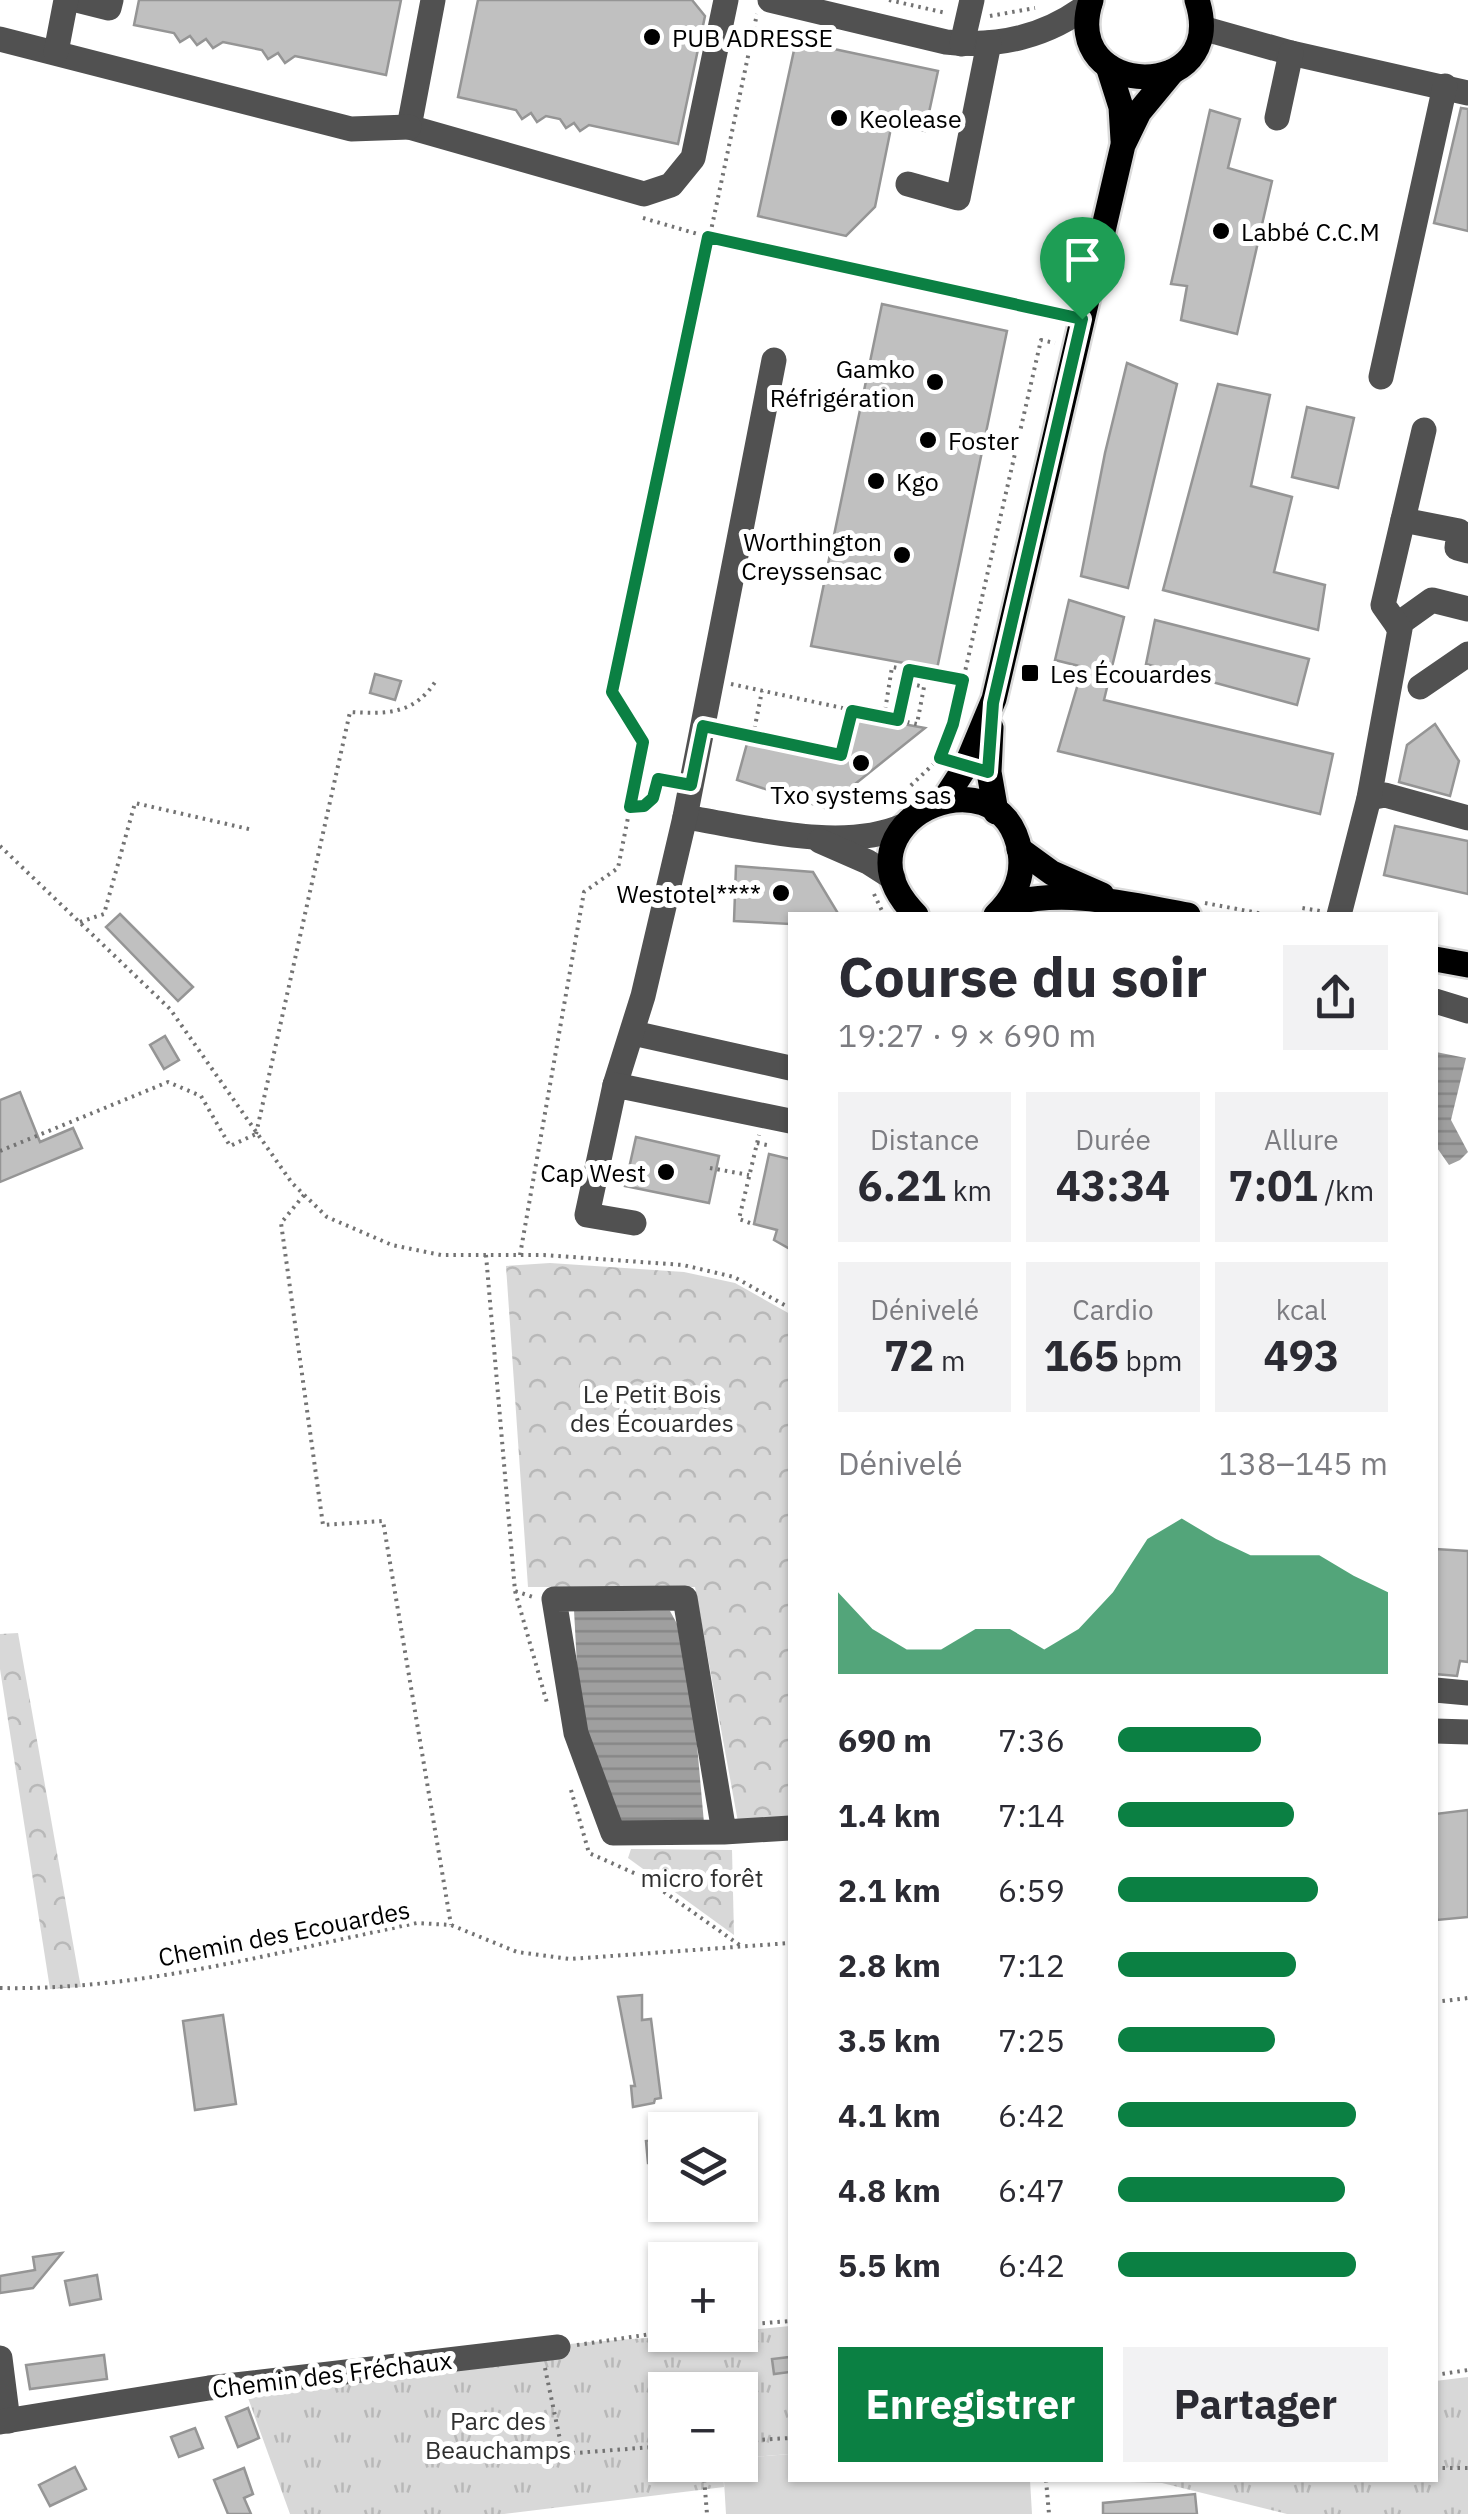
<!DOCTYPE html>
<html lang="fr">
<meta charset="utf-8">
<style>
:root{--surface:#fff;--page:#f2f2f3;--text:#2b2b33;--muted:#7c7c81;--accent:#0b8043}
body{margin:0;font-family:"IBM Plex Sans",sans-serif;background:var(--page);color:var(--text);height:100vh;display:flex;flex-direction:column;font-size:38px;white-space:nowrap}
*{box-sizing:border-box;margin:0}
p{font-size:32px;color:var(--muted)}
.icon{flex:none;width:55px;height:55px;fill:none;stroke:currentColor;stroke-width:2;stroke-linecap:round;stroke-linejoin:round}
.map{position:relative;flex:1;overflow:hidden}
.sheet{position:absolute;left:788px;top:912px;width:650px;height:1570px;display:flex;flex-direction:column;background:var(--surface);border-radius:0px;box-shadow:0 2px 8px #0004}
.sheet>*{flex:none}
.fabs{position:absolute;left:648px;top:2112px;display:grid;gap:20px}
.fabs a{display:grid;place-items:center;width:110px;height:110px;border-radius:0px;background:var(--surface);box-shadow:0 2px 8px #0004;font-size:50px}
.pin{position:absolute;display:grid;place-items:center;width:85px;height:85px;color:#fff;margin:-102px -42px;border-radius:50% 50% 50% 0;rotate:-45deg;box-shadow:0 0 10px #0007}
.pin .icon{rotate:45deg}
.round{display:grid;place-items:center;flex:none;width:105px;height:105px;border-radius:0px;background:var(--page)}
.summary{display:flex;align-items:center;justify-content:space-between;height:170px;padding:0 50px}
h1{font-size:55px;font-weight:700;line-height:75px}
.figures{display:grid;grid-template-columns:repeat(3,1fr);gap:15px;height:170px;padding:10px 50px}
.figures div{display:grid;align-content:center;border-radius:0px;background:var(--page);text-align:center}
.figures b{font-size:42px;font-weight:700}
.figures small{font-size:28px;font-weight:400}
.figures p{font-size:28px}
.chart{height:280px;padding:20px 50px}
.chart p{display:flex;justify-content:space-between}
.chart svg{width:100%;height:180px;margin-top:10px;fill:var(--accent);opacity:.7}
.primary-button{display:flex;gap:20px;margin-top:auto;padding:20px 50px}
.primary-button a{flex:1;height:115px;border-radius:0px;background:var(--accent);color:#fff;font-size:40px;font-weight:700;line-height:115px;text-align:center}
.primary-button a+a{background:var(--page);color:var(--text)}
ul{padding:0 50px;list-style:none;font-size:32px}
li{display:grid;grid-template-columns:160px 120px 1fr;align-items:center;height:75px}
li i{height:25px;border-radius:12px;background:var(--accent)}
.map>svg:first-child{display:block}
.forest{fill:url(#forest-crowns)}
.park{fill:url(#park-tufts)}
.garden{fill:#d8d8d8}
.water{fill:url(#water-rules)}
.building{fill:#c0c0c0;stroke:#959595;stroke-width:2.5}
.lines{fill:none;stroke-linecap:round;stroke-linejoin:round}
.major-casing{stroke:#dbdbdb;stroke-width:30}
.path{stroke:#737373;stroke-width:4;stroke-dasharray:2.5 5;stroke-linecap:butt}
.minor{stroke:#515151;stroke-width:25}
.major{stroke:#000;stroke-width:25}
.route-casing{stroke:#fff;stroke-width:20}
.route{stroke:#0b8043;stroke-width:12}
.poi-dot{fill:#000;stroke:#fff;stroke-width:4}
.labels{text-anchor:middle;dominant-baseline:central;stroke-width:10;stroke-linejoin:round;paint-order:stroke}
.poi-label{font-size:25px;fill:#000;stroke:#fff;text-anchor:start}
.park-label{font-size:25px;fill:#2f2f2f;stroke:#fff}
.street-label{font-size:25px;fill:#000;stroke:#fff}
</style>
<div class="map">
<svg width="1468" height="2514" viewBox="0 0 1468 2514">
<defs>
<pattern id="forest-crowns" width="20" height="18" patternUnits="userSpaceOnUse" patternTransform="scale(2.5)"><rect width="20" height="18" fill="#d8d8d8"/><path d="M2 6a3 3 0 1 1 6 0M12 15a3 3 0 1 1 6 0" fill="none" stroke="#b8b8b8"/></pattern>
<pattern id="park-tufts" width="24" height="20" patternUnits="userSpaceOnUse" patternTransform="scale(2.5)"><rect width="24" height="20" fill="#d8d8d8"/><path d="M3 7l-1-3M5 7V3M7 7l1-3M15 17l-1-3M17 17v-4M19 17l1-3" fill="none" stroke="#b8b8b8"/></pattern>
<pattern id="water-rules" width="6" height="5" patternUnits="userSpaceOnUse" patternTransform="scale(2.5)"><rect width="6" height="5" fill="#9f9f9f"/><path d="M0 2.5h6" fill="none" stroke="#878787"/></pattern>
</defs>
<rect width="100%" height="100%" fill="#fff"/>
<!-- forest -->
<g class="forest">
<polygon points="550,1263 684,1272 735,1283 790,1314 790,1820 738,1822 695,1587 528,1587 506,1266"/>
<polygon points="18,1633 79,1977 81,1987 50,1989 0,1669 0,1634"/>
<polygon points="631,1849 732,1850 734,1935 628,1858"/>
</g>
<!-- park -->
<g class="park">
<path d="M790 2326V2454L740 2458V2390H665V2465H723L724 2487 504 2514H290L243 2384C407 2365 576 2335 740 2335V2331Z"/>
<polygon points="1468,2377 1468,2514 1287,2514 1162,2483 1064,2480 1435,2480 1435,2381"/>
</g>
<!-- garden -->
<polygon class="garden" points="790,2454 790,2480 1030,2480 1032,2514 726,2514 723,2465 740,2465 740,2458"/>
<!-- water -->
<g class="water">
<polygon points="1436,1052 1466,1058 1451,1120 1468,1152 1460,1160 1449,1165 1435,1145"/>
<polygon points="574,1610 670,1611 688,1644 704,1823 621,1825 580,1722"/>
</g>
<!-- building -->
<g class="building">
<polygon points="139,0 401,0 386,75 295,56 285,63 278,53 268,59 262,50 223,42 213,48 206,39 197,45 190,36 180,42 174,33 134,25"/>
<polygon points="478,0 692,0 705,16 678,144 589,125 580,131 574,123 566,128 560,119 546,116 537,122 531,113 522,119 516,110 458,97"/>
<polygon points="796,41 938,71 925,131 892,123 875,207 846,236 758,216"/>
<polygon points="1461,108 1468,109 1468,231 1434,223"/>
<polygon points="1210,110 1240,119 1228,168 1272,181 1237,334 1181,320 1187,286 1171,284"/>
<polygon points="882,304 1007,331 937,669 811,646"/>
<polygon points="1127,363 1177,384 1128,588 1081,576 1105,453"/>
<polygon points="1218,384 1270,395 1251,486 1292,497 1274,572 1325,585 1318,630 1163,590"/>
<polygon points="1307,407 1354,418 1338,488 1292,477"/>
<polygon points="1069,600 1124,617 1104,700 1333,754 1320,814 1058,751 1083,667 1055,660"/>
<polygon points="1155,620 1309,659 1297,705 1146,664"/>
<polygon points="375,674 401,681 395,700 370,693"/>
<polygon points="854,715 925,728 825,808 737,780 748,740 844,757"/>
<polygon points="1435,724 1459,761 1450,796 1399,782 1407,745"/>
<polygon points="1395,826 1468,841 1468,894 1384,875"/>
<polygon points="736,866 813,872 839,915 790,915 790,924 734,921"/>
<polygon points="120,914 193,987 178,1001 106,927"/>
<polygon points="165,1036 179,1060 164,1069 150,1045"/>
<polygon points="20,1092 40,1142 73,1128 82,1148 0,1182 0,1100"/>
<polygon points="636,1137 719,1156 709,1203 625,1186"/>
<polygon points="769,1154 790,1159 790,1249 774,1240 777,1230 754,1224"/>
<polygon points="1435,1549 1468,1551 1468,1662 1460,1661 1457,1676 1435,1674"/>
<polygon points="1468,1810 1468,1917 1437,1920 1435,1814"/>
<polygon points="642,1995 642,2020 651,2019 661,2098 655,2099 654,2103 633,2107 631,2086 635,2086 618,1997"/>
<polygon points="223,2015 236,2104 195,2110 183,2021"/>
<polygon points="665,2139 665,2197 659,2197 651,2163 648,2163 646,2141"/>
<polygon points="62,2253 33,2288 0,2293 0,2276 35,2270 33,2257"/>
<polygon points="97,2275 101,2299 70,2305 65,2281"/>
<polygon points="104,2355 107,2379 30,2389 26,2365"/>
<polygon points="790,2357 790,2372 774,2374 772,2359"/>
<polygon points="248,2408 259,2438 238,2447 226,2417"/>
<polygon points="195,2428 203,2448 179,2457 171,2437"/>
<polygon points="75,2467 86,2489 50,2506 39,2485"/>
<polygon points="244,2468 253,2494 244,2498 251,2514 228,2514 214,2480"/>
<polygon points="1195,2494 1197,2514 1103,2514 1103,2503"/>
</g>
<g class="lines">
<defs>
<g id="major">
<path d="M1091 0C1058 101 1231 104 1197 0"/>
<polyline points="1108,66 1121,107 1123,140"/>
<polyline points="991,728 989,772 996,812"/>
<polyline points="944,800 966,766 994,699 1123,145 1139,112 1172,72"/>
<polyline points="1019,849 1052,873 1102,895"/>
<path d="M1006 905C1063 887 1131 905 1188 915"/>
<path d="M916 915C825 824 1001 743 1020 852 1024 877 1014 898 996 915"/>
<polyline points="1435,959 1468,965"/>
</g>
</defs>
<!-- major casing -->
<use href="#major" class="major-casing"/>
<!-- path -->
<g class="path">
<polyline points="889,0 946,13"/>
<polyline points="990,16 1035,8"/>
<polyline points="643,218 708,237 1062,314"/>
<polyline points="731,684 917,724 924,687 908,683"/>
<polyline points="884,717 892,667 963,680"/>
<polyline points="898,719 909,670"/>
<polyline points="724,730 841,755 852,711"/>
<polyline points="753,736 762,691"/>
<polyline points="945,760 940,758 953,724 1041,340 1055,343"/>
<polyline points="889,806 940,758"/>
<polyline points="630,807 645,806 653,798 658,779 672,782"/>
<polyline points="0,846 170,1009 292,1183 327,1217 392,1245 441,1255 544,1255 683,1265 734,1277 790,1308"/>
<polyline points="874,894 884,915"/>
<polyline points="1205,903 1269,915"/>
<polyline points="1301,915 1302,908 1320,911"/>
<polyline points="80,922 104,914 135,803 253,830"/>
<path d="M256 1134 350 712C387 714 415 715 437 679"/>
<polyline points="757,1143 767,1145"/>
<polyline points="0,1151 168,1082 201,1096 230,1146 256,1134"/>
<polyline points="710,1168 749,1175"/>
<polyline points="304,1195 281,1223 323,1525 383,1521 451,1925"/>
<polyline points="750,1223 739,1219 759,1135"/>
<polyline points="486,1255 515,1591 533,1597"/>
<polyline points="520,1255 584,892 618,868 643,742 613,692 757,14"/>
<polyline points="515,1591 547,1703"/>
<polyline points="571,1790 589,1853 643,1877 741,1946"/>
<path d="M0 1988C141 1991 280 1951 417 1923L451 1925 517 1952 570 1959 790 1943"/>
<polyline points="1435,2002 1468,1998"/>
<polyline points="740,2325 790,2321"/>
<polyline points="577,2345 665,2332"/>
<polyline points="545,2368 563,2454 665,2446"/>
<polyline points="1435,2375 1468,2370"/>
<polyline points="740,2441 790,2438"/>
<polyline points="703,2465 707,2514"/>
<polyline points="1435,2468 1468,2468"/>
<polyline points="1046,2480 1049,2514"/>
</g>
<!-- minor -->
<g class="minor">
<polyline points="77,0 109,8 111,0"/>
<polyline points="433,0 409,127 644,194 671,185 693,158 726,0"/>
<path d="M770 0 946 42C998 48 1049 36 1090 3"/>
<polyline points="1202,28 1291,53 1468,93"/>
<polyline points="0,39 351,129 409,127"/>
<polyline points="962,44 972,0"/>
<polyline points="56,52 66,0"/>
<polyline points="1277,118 1291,53"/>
<polyline points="908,184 958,198 989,43"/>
<polyline points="1381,377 1445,86"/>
<polyline points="1403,520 1459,531 1457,548 1468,551"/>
<polyline points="1397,625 1432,600 1468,609"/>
<polyline points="1420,687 1468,654"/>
<polyline points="1369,798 1385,795 1468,818"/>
<path d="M685 817C749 827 841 853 903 826"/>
<polyline points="820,841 868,862 893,878"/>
<polyline points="1339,915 1369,798 1400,629 1383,605 1424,430"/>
<polyline points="1435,1001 1468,1011"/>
<polyline points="633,1033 790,1068"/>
<polyline points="615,1085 643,996 685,817 774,360"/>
<polyline points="634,1223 587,1215 615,1085 790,1121"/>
<polyline points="1435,1690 1468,1693"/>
<polyline points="1435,1731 1468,1732"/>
<polyline points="724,1832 685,1598 554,1599 576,1733 613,1833 724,1832 790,1828"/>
<polyline points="0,2358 8,2421"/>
<polyline points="0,2422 209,2388 558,2347"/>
</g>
<!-- major -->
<use href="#major" class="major"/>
</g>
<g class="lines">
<defs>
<polygon id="route" points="708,237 1082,319 993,703 988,772 940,758 953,724 963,680 909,670 898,720 852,711 841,755 703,726 691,785 658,779 653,798 644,806 630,807 643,742 612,692"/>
</defs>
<!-- route casing -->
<use href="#route" class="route-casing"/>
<!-- route -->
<use href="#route" class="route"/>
</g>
<!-- markers -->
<g class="poi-dot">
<circle cx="652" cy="37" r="10"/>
<circle cx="839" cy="118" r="10"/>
<circle cx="1221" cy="231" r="10"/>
<circle cx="935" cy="382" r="10"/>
<circle cx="928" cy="440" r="10"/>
<circle cx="876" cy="481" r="10"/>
<circle cx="902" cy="555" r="10"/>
<rect x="1020" y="663" width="20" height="20" rx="5"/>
<circle cx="861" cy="763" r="10"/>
<circle cx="781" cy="893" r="10"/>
<circle cx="666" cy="1172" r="10"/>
</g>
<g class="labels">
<!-- poi labels -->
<g class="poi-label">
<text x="672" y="37">PUB ADRESSE</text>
<text x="859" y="118">Keolease</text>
<text x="1241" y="231">Labbé C.C.M</text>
<text x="915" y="368" text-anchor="end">Gamko<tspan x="915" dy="29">Réfrigération</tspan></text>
<text x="948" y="440">Foster</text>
<text x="896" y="481">Kgo</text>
<text x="882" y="541" text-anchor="end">Worthington<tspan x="882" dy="29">Creyssensac</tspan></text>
<text x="1050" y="673">Les Écouardes</text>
<text x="861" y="794" text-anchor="middle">Txo systems sas</text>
<text x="761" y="893" text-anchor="end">Westotel****</text>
<text x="646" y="1172" text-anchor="end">Cap West</text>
</g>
<!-- park labels -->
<g class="park-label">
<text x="652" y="1393">Le Petit Bois<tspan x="652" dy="29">des Écouardes</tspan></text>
<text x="702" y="1877">micro forêt</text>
<text x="498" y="2420">Parc des<tspan x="498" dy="29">Beauchamps</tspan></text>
</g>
<!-- street labels -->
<g class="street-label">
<text transform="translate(284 1933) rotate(-11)">Chemin des Ecouardes</text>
<text transform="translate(332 2374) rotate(-7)">Chemin des Fréchaux</text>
</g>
</g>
</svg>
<div class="fabs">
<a><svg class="icon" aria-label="layers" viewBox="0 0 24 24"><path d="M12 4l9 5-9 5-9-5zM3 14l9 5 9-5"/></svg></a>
<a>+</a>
<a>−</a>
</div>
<div class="pin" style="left:1082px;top:319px;background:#1e9e55"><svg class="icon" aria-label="arrive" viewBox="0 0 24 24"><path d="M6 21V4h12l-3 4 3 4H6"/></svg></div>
<section class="sheet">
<div class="summary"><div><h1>Course du soir</h1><p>19:27 · 9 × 690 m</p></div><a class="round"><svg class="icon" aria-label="share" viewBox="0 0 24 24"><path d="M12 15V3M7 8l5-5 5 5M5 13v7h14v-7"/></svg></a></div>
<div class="figures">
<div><p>Distance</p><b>6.21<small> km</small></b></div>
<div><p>Durée</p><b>43:34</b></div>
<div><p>Allure</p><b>7:01<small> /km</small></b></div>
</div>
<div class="figures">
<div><p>Dénivelé</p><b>72<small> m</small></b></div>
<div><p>Cardio</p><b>165<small> bpm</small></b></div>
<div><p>kcal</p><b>493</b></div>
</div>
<div class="chart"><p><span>Dénivelé</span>138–145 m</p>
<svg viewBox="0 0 160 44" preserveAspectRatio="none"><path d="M0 44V24L10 33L20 38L30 38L40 33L50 33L60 38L70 33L80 24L90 11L100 6L110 11L120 15L130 15L140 15L150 20L160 24V44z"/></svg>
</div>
<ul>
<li><b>690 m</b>7:36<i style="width:53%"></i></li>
<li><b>1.4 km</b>7:14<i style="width:65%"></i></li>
<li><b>2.1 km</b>6:59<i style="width:74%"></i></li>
<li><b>2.8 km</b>7:12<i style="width:66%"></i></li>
<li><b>3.5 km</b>7:25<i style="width:58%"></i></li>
<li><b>4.1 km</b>6:42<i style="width:88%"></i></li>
<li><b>4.8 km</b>6:47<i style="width:84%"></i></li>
<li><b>5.5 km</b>6:42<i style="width:88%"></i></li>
</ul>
<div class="primary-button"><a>Enregistrer</a><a>Partager</a></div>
</section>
</div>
